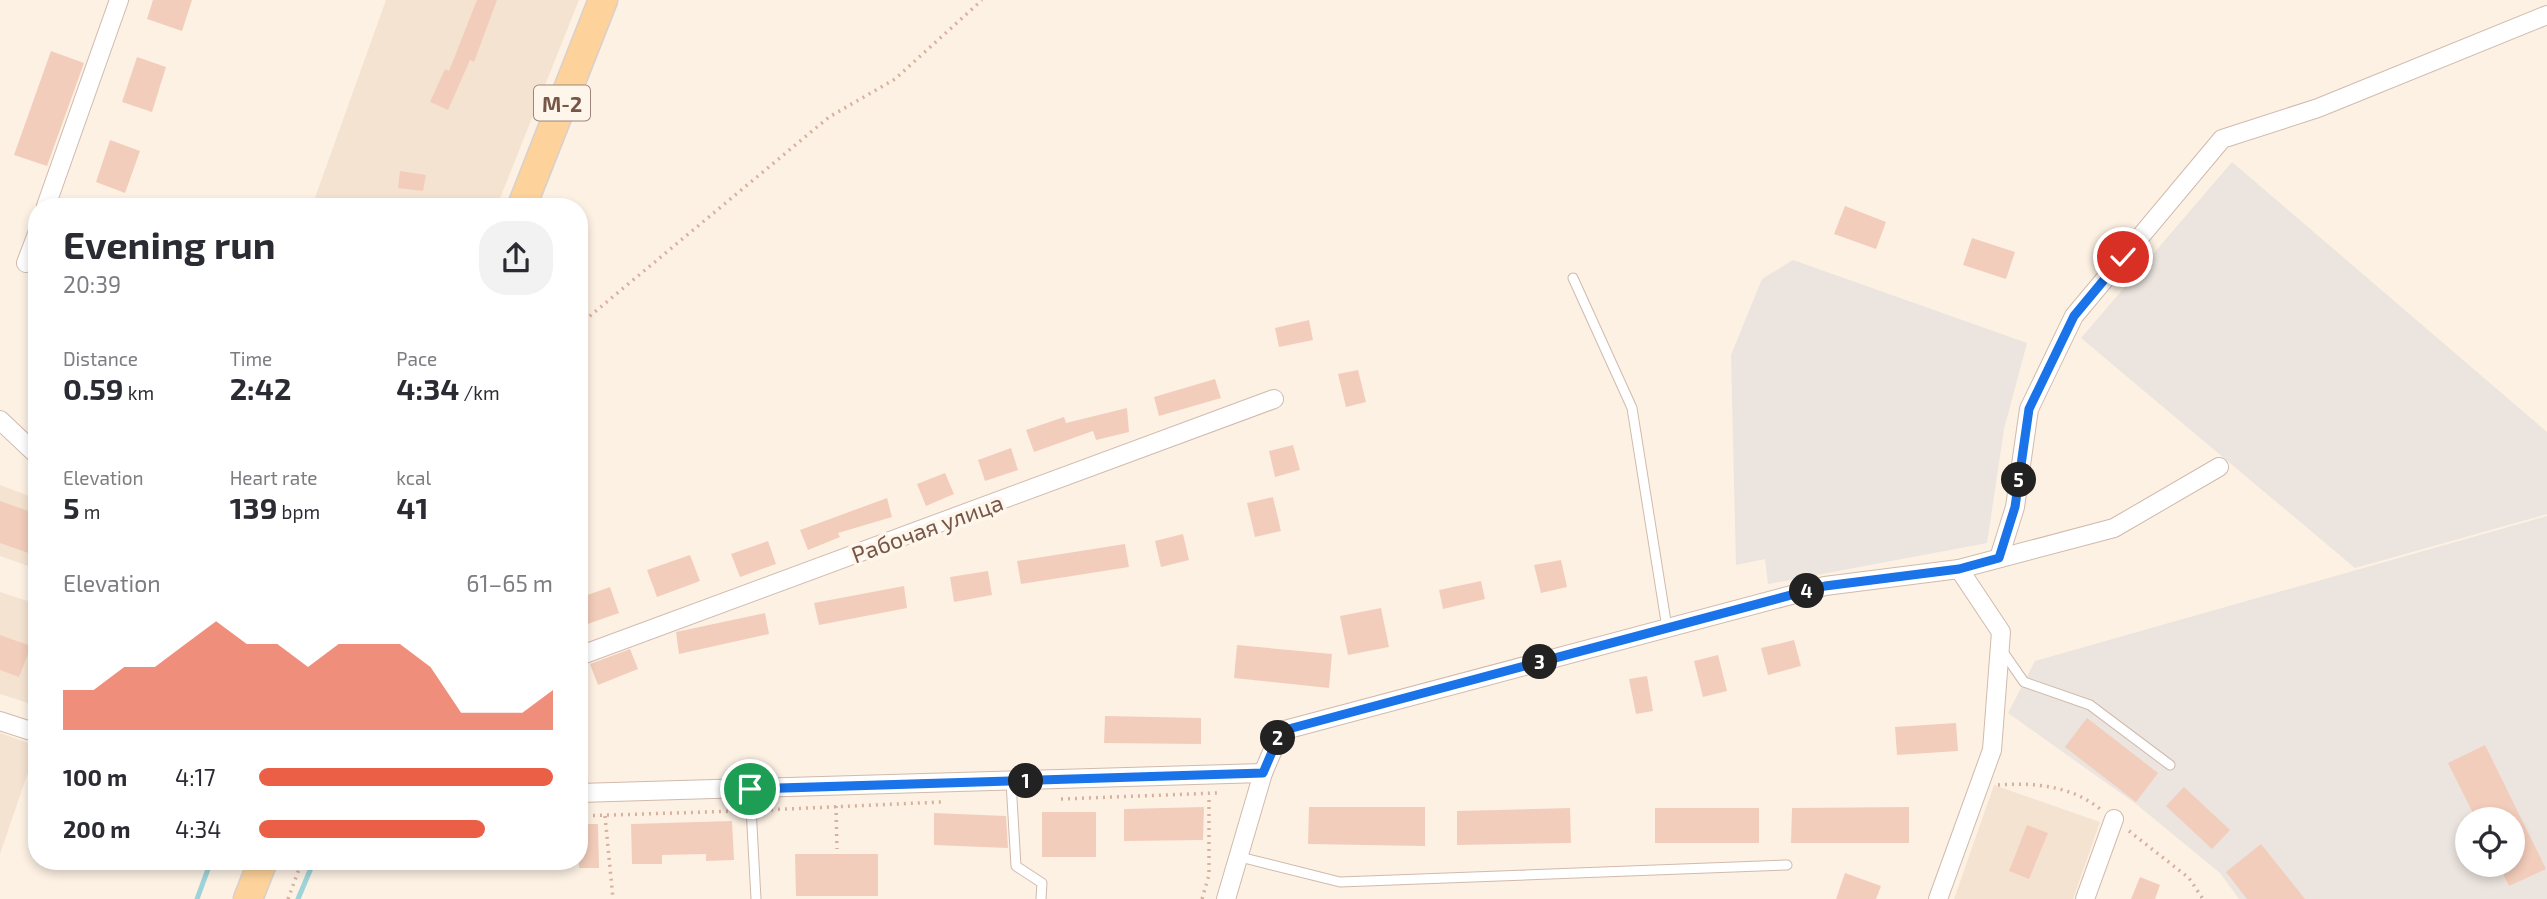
<!DOCTYPE html>
<meta charset="utf-8">
<style>
:root{--surface:#fff;--page:#f2f2f3;--text:#2b2b33;--muted:#7c7c81;--accent:#ea5f46}
body{margin:0;font-family:"Exo 2",sans-serif;background:var(--page);color:var(--text);height:100vh;display:flex;flex-direction:column;font-size:26px;white-space:nowrap}
*{box-sizing:border-box;margin:0}
p{font-size:23px;color:var(--muted)}
.icon{flex:none;width:38px;height:38px;fill:none;stroke:currentColor;stroke-width:2;stroke-linecap:round;stroke-linejoin:round}
.map{position:relative;flex:1;overflow:hidden}
.sheet{position:absolute;left:28px;top:198px;width:560px;height:672px;display:flex;flex-direction:column;background:var(--surface);border-radius:28px;box-shadow:0 4px 10px #0003}
.sheet>*{flex:none}
.controls{position:absolute;left:2455px;top:807px;display:grid;gap:14px}
.controls a{display:grid;place-items:center;width:70px;height:70px;border-radius:50%;background:var(--surface);box-shadow:0 4px 10px #0003;font-size:35px}
.pin{position:absolute;display:grid;place-items:center;width:60px;height:60px;color:#fff;margin:-30px;border:4px solid #fff;border-radius:50%;box-shadow:0 2px 7px #0007}
.km{position:absolute;width:35px;height:35px;margin:-18px;border-radius:50%;background:#222;color:#fff;font-size:19px;line-height:35px;text-align:center}
.round{display:grid;place-items:center;flex:none;width:74px;height:74px;border-radius:28px;background:var(--page)}
.summary{display:flex;align-items:center;justify-content:space-between;height:119px;padding:0 35px}
h1{font-size:38px;font-weight:700;line-height:52px}
.figures{display:grid;grid-template-columns:repeat(3,1fr);gap:10px;height:119px;padding:7px 35px}
.figures div{display:grid;align-content:center}
.figures b{font-size:30px;font-weight:700}
.figures small{font-size:19px;font-weight:400}
.figures p{font-size:19px}
.chart{height:196px;padding:14px 35px}
.chart p{display:flex;justify-content:space-between}
.chart svg{width:100%;height:126px;margin-top:7px;fill:var(--accent);opacity:.7}
ul{padding:0 35px;list-style:none;font-size:23px}
li{display:grid;grid-template-columns:112px 84px 1fr;align-items:center;height:52px}
li i{height:18px;border-radius:9px;background:var(--accent)}
.map>svg:first-child{display:block}
.residential{fill:#f5e3d2}
.industrial{fill:#ece4de;fill-rule:evenodd}
.lines{fill:none;stroke-linecap:round;stroke-linejoin:round}
.stream{stroke:#9ed4d9;stroke-width:5}
.building{fill:#f3cdbb}
.lane-casing{stroke:#d0baad;stroke-width:11}
.street-casing{stroke:#d0baad;stroke-width:20}
.primary-casing{stroke:#d9d0cc;stroke-width:31}
.path{stroke:#d8b09e;stroke-width:3.5;stroke-dasharray:2 5;stroke-linecap:butt}
.lane{stroke:#fff;stroke-width:9}
.street{stroke:#fff;stroke-width:18}
.primary{stroke:#fdd29b;stroke-width:28}
.route-casing{stroke:#fff;stroke-width:14}
.route{stroke:#1a73e8;stroke-width:9}
.labels{text-anchor:middle;dominant-baseline:central;stroke-width:7;stroke-linejoin:round;paint-order:stroke}
.shield{fill:#fff6eb;stroke:#9f867a;stroke-width:2}
.shield-label{font-size:21px;font-weight:bold;fill:#765649}
.street-label{font-size:23px;fill:#765649;stroke:#fff6eb}
</style>
<div class="map">
<svg width="2547" height="899" viewBox="0 0 2547 899">
<rect width="100%" height="100%" fill="#fdf1e4"/>
<!-- residential -->
<g class="residential">
<polygon points="386,0 579,0 497,206 312,206"/>
<polygon points="0,485 37,499 37,569 0,556"/>
<polygon points="0,592 37,604 37,706 0,694"/>
<polygon points="0,733 37,746 0,854"/>
<polygon points="1994,785 2100,822 2073,899 1954,899"/>
</g>
<!-- industrial -->
<g class="industrial">
<polygon points="2232,162 2547,432 2547,514 2355,568 2081,338"/>
<polygon points="1793,260 2027,343 2004,429 1987,543 1768,584 1765,559 1736,565 1731,355 1762,279"/>
<path d="M2547 516V899H2239L2220 873 2136 804 2008 713 2035 661ZM2468 819H2513V864H2468Z"/>
</g>
<g class="lines">
<!-- stream -->
<g class="stream">
<polyline points="197,899 211,861"/>
<polyline points="298,899 314,861"/>
</g>
</g>
<!-- building -->
<g class="building">
<polygon points="153,0 192,0 182,31 147,19"/>
<polygon points="477,0 497,0 474,62 470,60 448,110 430,102 445,69 449,71"/>
<polygon points="51,51 84,63 47,166 14,155"/>
<polygon points="137,57 166,67 152,112 122,102"/>
<polygon points="110,140 140,151 125,193 96,182"/>
<polygon points="400,171 426,175 423,191 398,188"/>
<polygon points="1845,206 1886,222 1876,249 1834,234"/>
<polygon points="1972,238 2015,252 2006,279 1963,265"/>
<polygon points="1309,320 1313,340 1279,347 1275,328"/>
<polygon points="1358,370 1366,402 1346,407 1338,374"/>
<polygon points="1215,379 1221,398 1159,416 1154,397"/>
<polygon points="1127,408 1129,432 1096,440 1093,431 1034,452 1026,430 1064,417 1066,423"/>
<polygon points="1293,445 1300,470 1275,477 1269,451"/>
<polygon points="1011,448 1018,470 985,481 978,460"/>
<polygon points="945,473 954,494 926,506 917,484"/>
<polygon points="1273,497 1281,531 1255,537 1247,503"/>
<polygon points="887,498 892,517 838,533 840,537 808,550 800,530"/>
<polygon points="0,501 37,514 37,556 0,543"/>
<polygon points="1183,534 1189,560 1161,567 1155,541"/>
<polygon points="768,541 776,564 740,577 731,554"/>
<polygon points="1125,544 1129,567 1021,584 1017,561"/>
<polygon points="690,555 700,581 657,597 647,570"/>
<polygon points="1561,560 1567,587 1541,593 1534,565"/>
<polygon points="988,571 992,595 954,602 950,577"/>
<polygon points="1481,581 1485,599 1443,609 1439,590"/>
<polygon points="904,586 907,608 819,625 814,603"/>
<polygon points="610,587 619,613 579,627 579,598"/>
<polygon points="1381,608 1389,647 1348,655 1340,616"/>
<polygon points="765,613 769,634 679,654 676,632"/>
<polygon points="0,635 31,646 19,677 0,670"/>
<polygon points="1794,640 1801,666 1768,675 1761,648"/>
<polygon points="1237,645 1332,654 1329,688 1234,678"/>
<polygon points="630,649 638,669 598,685 590,664"/>
<polygon points="1718,655 1727,691 1703,697 1694,661"/>
<polygon points="1647,676 1653,711 1636,714 1629,679"/>
<polygon points="1105,716 1201,718 1201,744 1104,743"/>
<polygon points="2087,718 2158,773 2136,802 2065,747"/>
<polygon points="1956,723 1958,751 1897,755 1895,727"/>
<polygon points="2485,745 2546,869 2509,886 2498,864 2513,864 2513,819 2476,819 2448,763"/>
<polygon points="2184,787 2230,830 2212,849 2166,806"/>
<polygon points="1204,807 1203,840 1124,841 1124,809"/>
<polygon points="1309,807 1425,807 1425,846 1308,844"/>
<polygon points="1909,807 1909,843 1791,843 1792,808"/>
<polygon points="1570,808 1571,843 1457,845 1457,811"/>
<rect x="1655" y="808" width="104" height="35"/>
<rect x="1042" y="812" width="54" height="45"/>
<polygon points="934,813 1006,816 1008,848 934,845"/>
<polygon points="732,821 734,860 706,861 706,854 662,855 662,864 632,864 631,824"/>
<polygon points="579,824 598,824 599,868 579,868"/>
<polygon points="2027,825 2048,833 2029,879 2009,871"/>
<polygon points="2261,844 2305,899 2247,899 2226,872"/>
<polygon points="795,854 878,854 878,896 796,896"/>
<polygon points="1845,873 1881,886 1876,899 1836,899"/>
<polygon points="2140,877 2160,885 2155,899 2131,899"/>
</g>
<g class="lines">
<defs>
<g id="lane">
<polyline points="1573,278 1632,408 1667,628"/>
<polyline points="2001,649 2024,682 2090,705 2170,765"/>
<polyline points="1011,782 1016,866 1042,883 1041,899"/>
<polyline points="750,789 756,899"/>
<polyline points="1240,857 1340,882 1787,865"/>
</g>
<g id="street">
<polyline points="46,206 119,0"/>
<polyline points="26,263 37,234"/>
<polyline points="0,420 37,455"/>
<polyline points="1999,558 2015,507 2029,409 2074,316 2222,139 2318,108 2547,15"/>
<polyline points="579,656 1274,399"/>
<polyline points="0,721 37,733"/>
<polyline points="579,793 1263,773"/>
<polyline points="1226,899 1263,773 1281,731 1825,586 1959,569 2114,528 2219,467"/>
<polyline points="1938,899 1992,750 2001,632 1959,569"/>
<polyline points="2085,899 2114,819"/>
</g>
<g id="primary">
<polyline points="522,206 603,0"/>
<polyline points="248,899 263,861"/>
</g>
</defs>
<!-- lane casing -->
<use href="#lane" class="lane-casing"/>
<!-- street casing -->
<use href="#street" class="street-casing"/>
<!-- primary casing -->
<use href="#primary" class="primary-casing"/>
<!-- path -->
<g class="path">
<polyline points="579,325 829,117 895,79 982,0"/>
<path d="M1998 785C2033 782 2072 786 2100 809"/>
<polyline points="1061,799 1217,793"/>
<polyline points="836,806 837,849"/>
<polyline points="764,810 941,802"/>
<polyline points="579,816 738,811"/>
<polyline points="605,816 613,899"/>
<polyline points="2129,831 2189,878 2203,899"/>
<polyline points="288,899 302,861"/>
<polyline points="1202,899 1209,875 1209,796"/>
</g>
<!-- lane -->
<use href="#lane" class="lane"/>
<!-- street -->
<use href="#street" class="street"/>
<!-- primary -->
<use href="#primary" class="primary"/>
</g>
<g class="lines">
<defs>
<polyline id="route" points="750,789 1263,773 1281,731 1825,586 1959,569 1999,558 2015,507 2029,409 2074,316 2123,257"/>
</defs>
<!-- route casing -->
<use href="#route" class="route-casing"/>
<!-- route -->
<use href="#route" class="route"/>
</g>
<g class="labels">
<!-- shield labels -->
<rect class="shield" x="534" y="85.5" width="56" height="35" rx="5"/>
<g class="shield-label">
<text x="562" y="103">М-2</text>
</g>
<!-- street labels -->
<g class="street-label">
<text transform="translate(927 528) rotate(-20)">Рабочая улица</text>
</g>
</g>
</svg>
<div class="controls">
<a><svg class="icon" aria-label="locate" viewBox="0 0 24 24"><circle cx="12" cy="12" r="6"/><path d="M12 2v4M12 18v4M2 12h4M18 12h4"/></svg></a>
</div>
<div class="pin" style="left:750px;top:789px;background:#1e9e55"><svg class="icon" aria-label="arrive" viewBox="0 0 24 24"><path d="M6 21V4h12l-3 4 3 4H6"/></svg></div>
<div class="pin" style="left:2123px;top:257px;background:#d93025"><svg class="icon" aria-label="check" viewBox="0 0 24 24"><path d="M5 12l5 5 9-10"/></svg></div>
<b class="km" style="left:1026px;top:781px">1</b>
<b class="km" style="left:1278px;top:738px">2</b>
<b class="km" style="left:1540px;top:662px">3</b>
<b class="km" style="left:1807px;top:591px">4</b>
<b class="km" style="left:2019px;top:480px">5</b>
<section class="sheet">
<div class="summary"><div><h1>Evening run</h1><p>20:39</p></div><a class="round"><svg class="icon" aria-label="share" viewBox="0 0 24 24"><path d="M12 15V3M7 8l5-5 5 5M5 13v7h14v-7"/></svg></a></div>
<div class="figures">
<div><p>Distance</p><b>0.59<small> km</small></b></div>
<div><p>Time</p><b>2:42</b></div>
<div><p>Pace</p><b>4:34<small> /km</small></b></div>
</div>
<div class="figures">
<div><p>Elevation</p><b>5<small> m</small></b></div>
<div><p>Heart rate</p><b>139<small> bpm</small></b></div>
<div><p>kcal</p><b>41</b></div>
</div>
<div class="chart"><p><span>Elevation</span>61–65 m</p>
<svg viewBox="0 0 160 44" preserveAspectRatio="none"><path d="M0 44V30L10 30L20 22L30 22L40 14L50 6L60 14L70 14L80 22L90 14L100 14L110 14L120 22L130 38L140 38L150 38L160 30V44z"/></svg>
</div>
<ul>
<li><b>100 m</b>4:17<i style="width:100%"></i></li>
<li><b>200 m</b>4:34<i style="width:77%"></i></li>
</ul>
</section>
</div>
